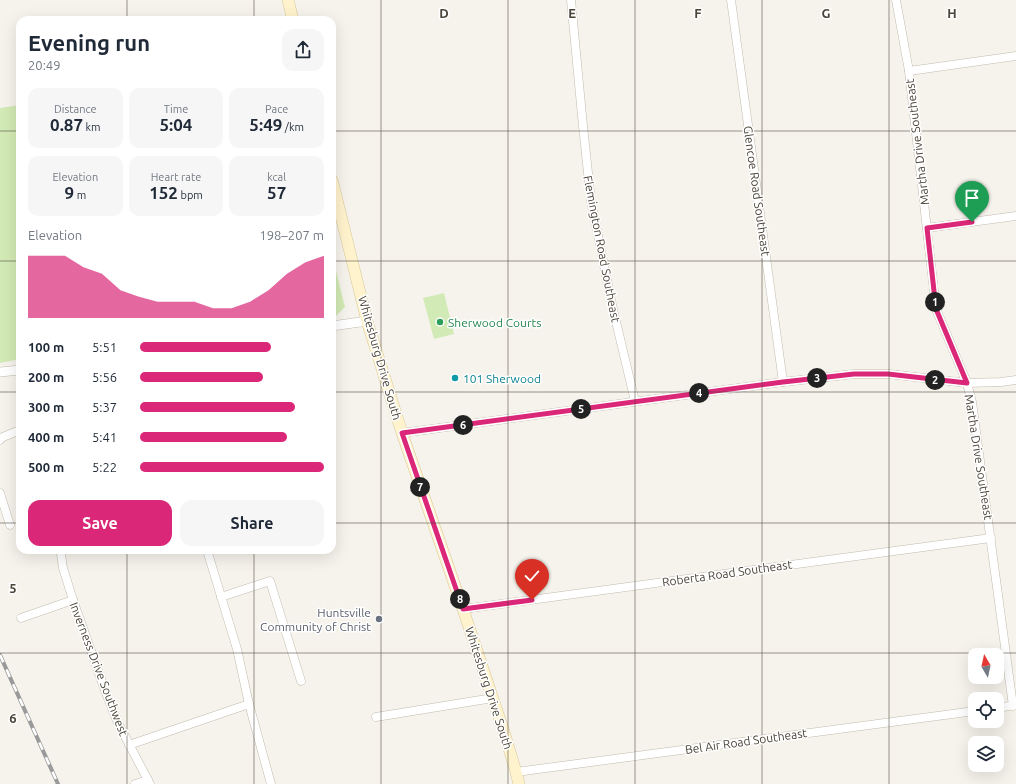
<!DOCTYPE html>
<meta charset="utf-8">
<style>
:root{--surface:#fff;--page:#f6f6f7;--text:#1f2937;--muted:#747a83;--accent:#db2777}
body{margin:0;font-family:Ubuntu,sans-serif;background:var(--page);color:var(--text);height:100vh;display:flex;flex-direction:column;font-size:15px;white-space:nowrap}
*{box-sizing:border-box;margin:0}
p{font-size:13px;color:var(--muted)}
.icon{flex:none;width:22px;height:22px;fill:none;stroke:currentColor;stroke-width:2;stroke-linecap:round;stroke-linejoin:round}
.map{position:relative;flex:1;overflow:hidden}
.details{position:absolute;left:16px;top:16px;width:320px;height:538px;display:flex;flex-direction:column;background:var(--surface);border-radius:12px;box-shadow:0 4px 16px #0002}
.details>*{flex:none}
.needle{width:26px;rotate:351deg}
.controls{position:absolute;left:968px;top:648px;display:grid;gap:8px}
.controls a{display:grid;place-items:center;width:36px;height:36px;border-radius:8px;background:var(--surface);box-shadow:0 4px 16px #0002;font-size:20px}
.pin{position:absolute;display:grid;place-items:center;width:34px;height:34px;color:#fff;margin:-41px -17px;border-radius:50% 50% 50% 0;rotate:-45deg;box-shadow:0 0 4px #0007}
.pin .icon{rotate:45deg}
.km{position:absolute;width:20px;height:20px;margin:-10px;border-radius:50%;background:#222;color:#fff;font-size:11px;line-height:20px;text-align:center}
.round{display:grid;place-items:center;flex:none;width:42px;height:42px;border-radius:12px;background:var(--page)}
.overview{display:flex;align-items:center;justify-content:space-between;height:68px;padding:0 12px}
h1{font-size:22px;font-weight:600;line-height:30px}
.stats{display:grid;grid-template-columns:repeat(3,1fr);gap:6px;height:68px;padding:4px 12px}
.stats div{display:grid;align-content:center;border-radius:10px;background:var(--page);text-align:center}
.stats b{font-size:17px;font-weight:600}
.stats small{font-size:11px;font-weight:400}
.stats p{font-size:11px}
.chart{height:112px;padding:8px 12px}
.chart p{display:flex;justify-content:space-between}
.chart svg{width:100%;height:72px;margin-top:4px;fill:var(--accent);opacity:.7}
.cta{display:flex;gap:8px;margin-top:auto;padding:8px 12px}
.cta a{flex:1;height:46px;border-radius:12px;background:var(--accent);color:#fff;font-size:16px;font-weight:600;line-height:46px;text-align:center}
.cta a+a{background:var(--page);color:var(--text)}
ul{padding:0 12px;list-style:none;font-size:13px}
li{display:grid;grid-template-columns:64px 48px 1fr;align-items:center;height:30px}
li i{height:10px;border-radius:5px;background:var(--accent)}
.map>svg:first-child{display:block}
.green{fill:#d2eab5}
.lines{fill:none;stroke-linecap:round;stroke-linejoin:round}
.minor-casing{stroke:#c2bbae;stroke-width:9}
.tertiary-casing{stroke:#c2bbae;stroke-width:10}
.secondary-casing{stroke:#d6c79b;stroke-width:12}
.minor{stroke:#fff;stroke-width:8}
.tertiary{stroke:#fff;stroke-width:9}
.secondary{stroke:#fff3cd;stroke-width:11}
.rail-casing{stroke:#9a9a9a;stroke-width:4}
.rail{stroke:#fff;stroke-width:2.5;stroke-dasharray:8;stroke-linecap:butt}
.route-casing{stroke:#fff;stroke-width:8}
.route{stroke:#db2777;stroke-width:5}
.grid{fill:none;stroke:#4b4439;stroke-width:1;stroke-opacity:0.55}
.leisure-dot{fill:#2e9e5b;stroke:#fff;stroke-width:1.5}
.culture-dot{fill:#0f9aa8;stroke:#fff;stroke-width:1.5}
.worship-dot{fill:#6b7280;stroke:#fff;stroke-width:1.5}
.labels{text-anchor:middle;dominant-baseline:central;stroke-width:3;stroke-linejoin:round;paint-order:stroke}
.street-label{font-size:12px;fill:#4b4439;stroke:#fff}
.leisure-label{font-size:12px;fill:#27864d;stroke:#fff;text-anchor:start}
.culture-label{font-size:12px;fill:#0d838f;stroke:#fff;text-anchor:start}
.worship-label{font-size:12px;fill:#5b616d;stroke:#fff;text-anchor:end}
.grid-label{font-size:13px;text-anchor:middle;font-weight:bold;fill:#4b4439;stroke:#fff;stroke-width:3;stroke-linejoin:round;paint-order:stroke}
</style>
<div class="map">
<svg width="1016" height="784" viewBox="0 0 1016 784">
<rect width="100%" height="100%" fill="#f6f3ec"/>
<!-- green -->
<g class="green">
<polygon points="20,105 20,359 0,363 0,108"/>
<polygon points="332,255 345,307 336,316 332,317"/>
<polygon points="444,293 454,334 434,339 423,298"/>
</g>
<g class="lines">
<defs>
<g id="minor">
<polyline points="571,0 583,126 591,201 612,305 635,401"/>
<polyline points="731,0 783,382"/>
<polyline points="896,0 909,71 936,309 967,383 972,402 1013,706"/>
<polyline points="909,71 1016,56"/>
<polyline points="927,228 1016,216"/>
<polyline points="402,433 783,382 854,374 889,374 967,383 1001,382 1016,380"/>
<polyline points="0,440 3,437 20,430"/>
<polyline points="0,493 10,525"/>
<polyline points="62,550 61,554 63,568 73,600 106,693 118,723 150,784"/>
<polyline points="207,550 237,649 249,704 271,784"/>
<polyline points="221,597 270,581 301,681"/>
<polyline points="463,609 991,538"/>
<polyline points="21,618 73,600"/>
<polyline points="997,708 1016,705"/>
<polyline points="376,717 493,698"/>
<polyline points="129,745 249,704"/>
<polyline points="516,772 975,711"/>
<polyline points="135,784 148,780"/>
</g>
<g id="tertiary">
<polyline points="332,326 367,321"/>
<polyline points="0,372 20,370"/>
</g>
<g id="secondary">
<polyline points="288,0 293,20"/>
<polyline points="332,180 367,321 402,433 463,609 504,732 516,772 519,784"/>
</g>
</defs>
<!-- minor casing -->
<use href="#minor" class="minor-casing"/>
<!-- tertiary casing -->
<use href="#tertiary" class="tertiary-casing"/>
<!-- secondary casing -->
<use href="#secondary" class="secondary-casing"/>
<!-- minor -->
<use href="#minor" class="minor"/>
<!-- tertiary -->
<use href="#tertiary" class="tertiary"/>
<!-- secondary -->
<use href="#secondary" class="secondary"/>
<defs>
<polyline id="rail" points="0,655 58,784"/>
</defs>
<!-- rail casing -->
<use href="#rail" class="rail-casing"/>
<!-- rail -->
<use href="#rail" class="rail"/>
</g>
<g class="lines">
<defs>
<polyline id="route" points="532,600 463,609 402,433 783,382 854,374 888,374 967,383 936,309 927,228 972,222"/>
</defs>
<!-- route casing -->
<use href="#route" class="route-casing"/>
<!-- route -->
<use href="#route" class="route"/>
</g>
<!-- grid -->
<path class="grid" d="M127 0V20M254 0V20M381 0V784M508 0V784M635 0V784M762 0V784M889 0V784M0 131H20M332 131H1016M0 261H20M332 261H1016M0 392H20M332 392H1016M0 523H20M332 523H1016M127 550V784M254 550V784M0 653H1016"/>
<!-- markers -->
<circle class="leisure-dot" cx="440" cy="322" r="4"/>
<circle class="culture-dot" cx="455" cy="378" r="4"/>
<circle class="worship-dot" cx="379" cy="619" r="4"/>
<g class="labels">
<!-- street labels -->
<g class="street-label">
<text transform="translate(917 142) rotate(-97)">Martha Drive Southeast</text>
<text transform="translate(757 191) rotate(82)">Glencoe Road Southeast</text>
<text transform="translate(602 249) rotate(79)">Flemington Road Southeast</text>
<text transform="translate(380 358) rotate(74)">Whitesburg Drive South</text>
<text transform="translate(979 457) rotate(81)">Martha Drive Southeast</text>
<text transform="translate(727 573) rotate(-8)">Roberta Road Southeast</text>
<text transform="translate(99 669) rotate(69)">Inverness Drive Southwest</text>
<text transform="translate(489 688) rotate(72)">Whitesburg Drive South</text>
<text transform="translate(746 741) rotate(-8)">Bel Air Road Southeast</text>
</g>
<!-- leisure labels -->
<g class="leisure-label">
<text x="448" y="322">Sherwood Courts</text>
</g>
<!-- culture labels -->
<g class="culture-label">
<text x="463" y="378">101 Sherwood</text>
</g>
<!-- worship labels -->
<g class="worship-label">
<text x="371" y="612">Huntsville<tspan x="371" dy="14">Community of Christ</tspan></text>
</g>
</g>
<g class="grid-label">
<text x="444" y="18">D</text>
<text x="572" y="18">E</text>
<text x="698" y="18">F</text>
<text x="826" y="18">G</text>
<text x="952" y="18">H</text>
<text x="13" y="593">5</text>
<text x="13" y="723">6</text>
</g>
</svg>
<div class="controls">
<a><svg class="needle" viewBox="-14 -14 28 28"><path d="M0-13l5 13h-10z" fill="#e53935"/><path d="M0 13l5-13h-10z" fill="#747a83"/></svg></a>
<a><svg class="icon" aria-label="locate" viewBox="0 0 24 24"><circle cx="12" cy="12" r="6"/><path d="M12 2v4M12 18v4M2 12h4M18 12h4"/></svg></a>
<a><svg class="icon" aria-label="layers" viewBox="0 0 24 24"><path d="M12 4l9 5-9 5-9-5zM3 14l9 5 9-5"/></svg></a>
</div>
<div class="pin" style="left:972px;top:222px;background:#1e9e55"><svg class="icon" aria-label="arrive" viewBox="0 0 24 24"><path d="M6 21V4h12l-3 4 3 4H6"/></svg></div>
<div class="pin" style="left:532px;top:600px;background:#d93025"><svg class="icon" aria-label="check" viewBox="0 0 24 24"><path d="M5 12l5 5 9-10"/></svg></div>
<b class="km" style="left:935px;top:302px">1</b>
<b class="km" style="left:935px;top:380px">2</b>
<b class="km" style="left:817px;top:378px">3</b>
<b class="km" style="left:699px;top:393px">4</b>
<b class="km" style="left:581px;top:409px">5</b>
<b class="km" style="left:463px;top:425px">6</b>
<b class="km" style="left:420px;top:487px">7</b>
<b class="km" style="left:460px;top:599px">8</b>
<section class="details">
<div class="overview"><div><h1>Evening run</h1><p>20:49</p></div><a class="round"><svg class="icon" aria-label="share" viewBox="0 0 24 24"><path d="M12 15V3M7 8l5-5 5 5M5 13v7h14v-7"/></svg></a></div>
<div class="stats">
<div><p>Distance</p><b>0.87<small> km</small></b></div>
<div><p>Time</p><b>5:04</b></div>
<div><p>Pace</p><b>5:49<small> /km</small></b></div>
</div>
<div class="stats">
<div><p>Elevation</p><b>9<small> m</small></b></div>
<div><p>Heart rate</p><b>152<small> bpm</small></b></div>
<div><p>kcal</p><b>57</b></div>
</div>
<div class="chart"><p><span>Elevation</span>198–207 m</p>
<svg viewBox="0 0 160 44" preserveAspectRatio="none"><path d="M0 44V6L10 6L20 6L30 13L40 17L50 27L60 31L70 34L80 34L90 34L100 38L110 38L120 34L130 27L140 17L150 10L160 6V44z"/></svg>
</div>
<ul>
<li><b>100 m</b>5:51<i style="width:71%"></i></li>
<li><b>200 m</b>5:56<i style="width:67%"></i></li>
<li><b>300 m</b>5:37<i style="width:84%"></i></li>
<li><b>400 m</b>5:41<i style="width:80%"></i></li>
<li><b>500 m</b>5:22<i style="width:100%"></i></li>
</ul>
<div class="cta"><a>Save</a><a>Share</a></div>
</section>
</div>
